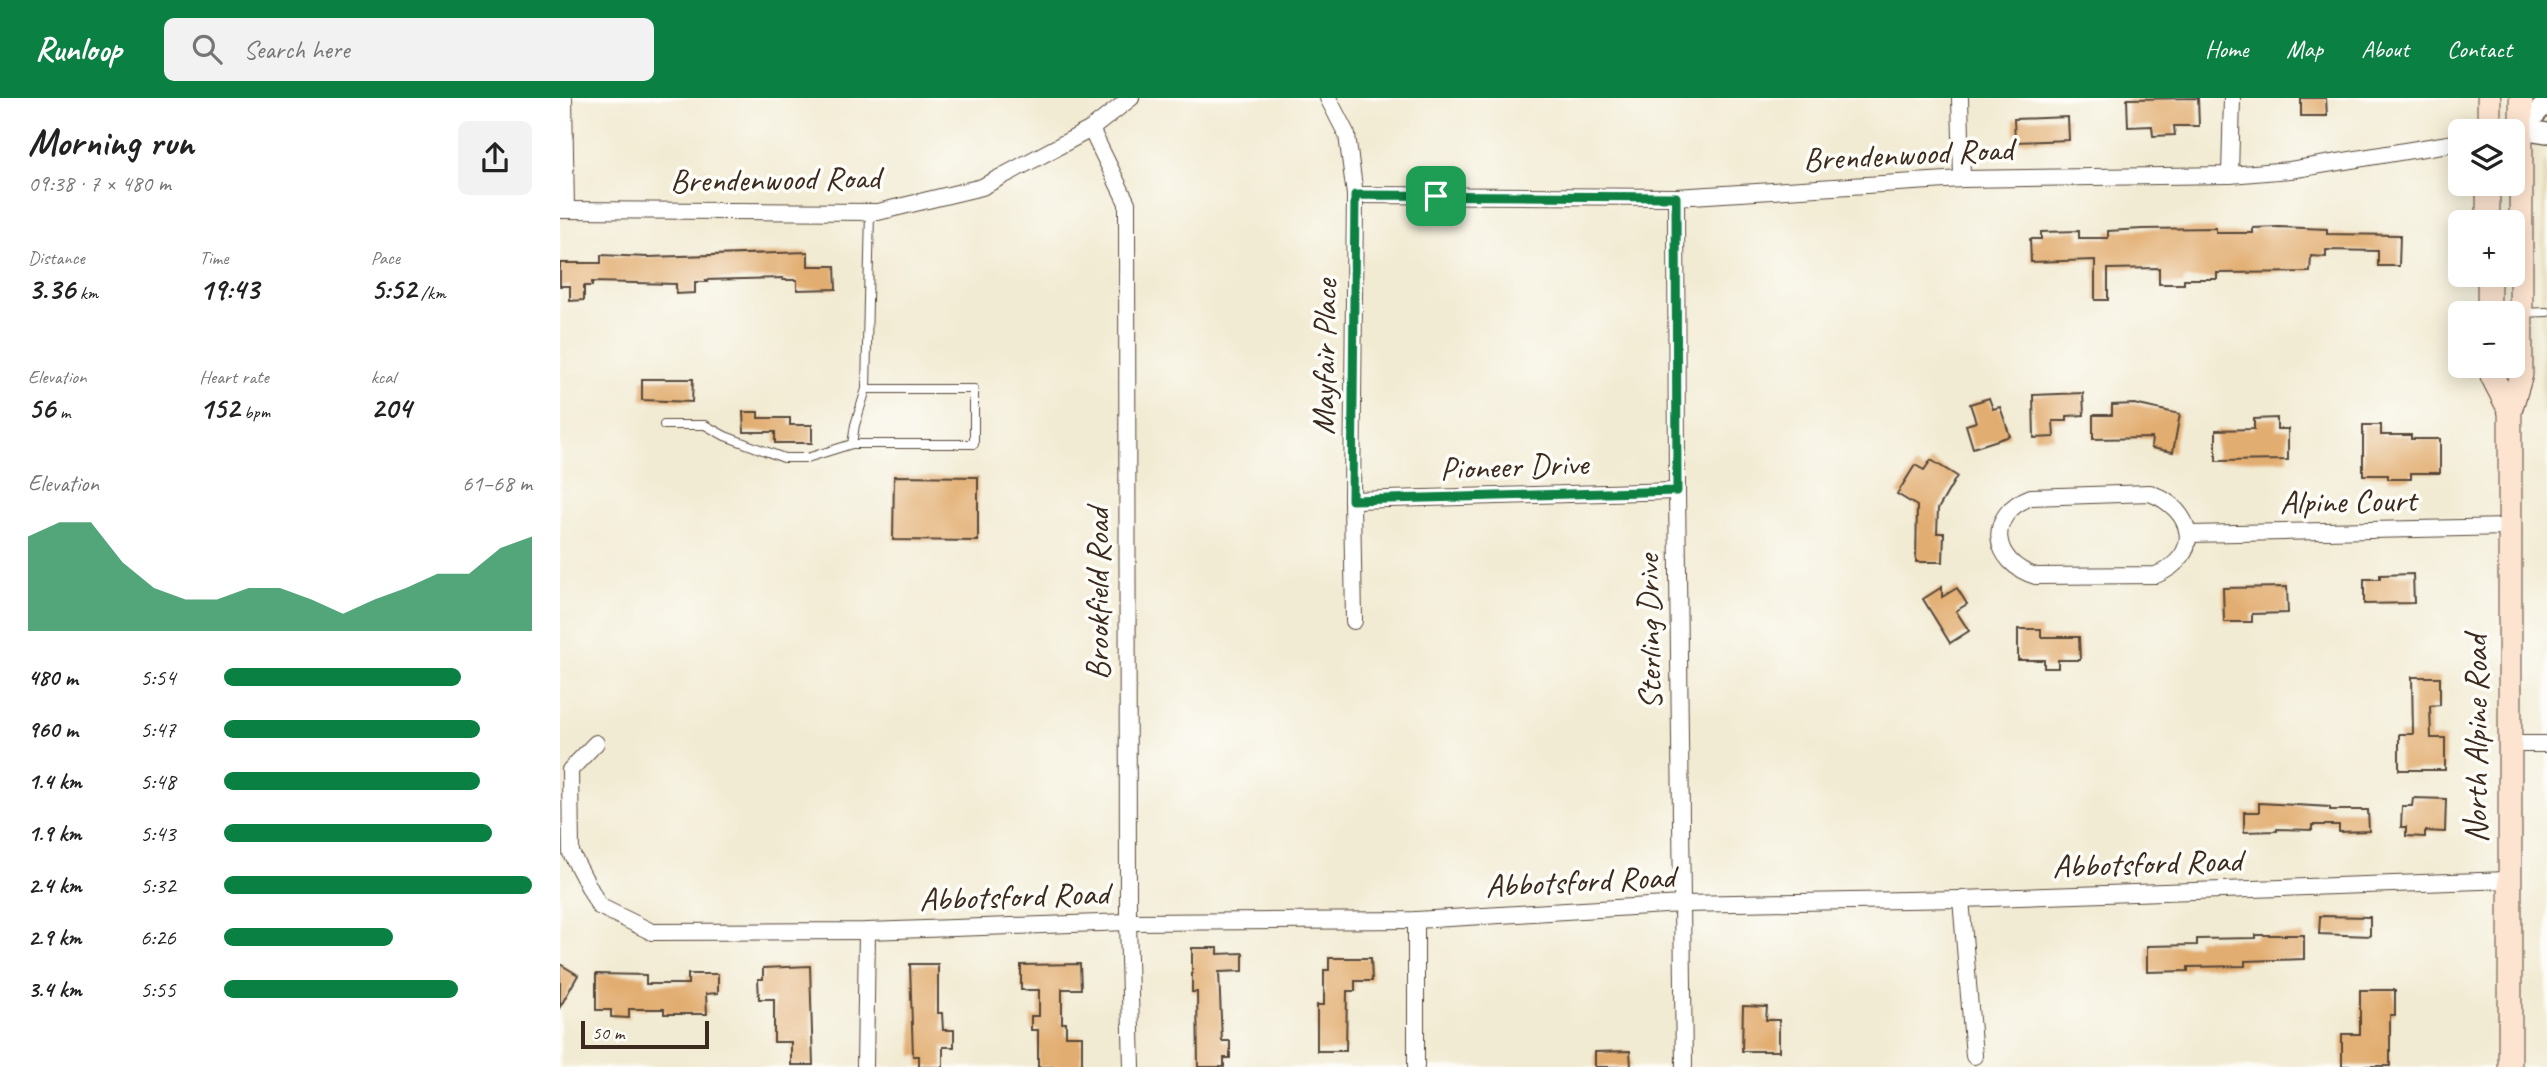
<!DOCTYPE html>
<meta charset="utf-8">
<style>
:root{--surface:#fff;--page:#f2f2f2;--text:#222;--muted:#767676;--accent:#0b8043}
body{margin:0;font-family:Caveat,sans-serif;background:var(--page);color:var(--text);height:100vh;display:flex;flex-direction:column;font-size:26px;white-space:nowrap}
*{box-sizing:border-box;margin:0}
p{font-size:23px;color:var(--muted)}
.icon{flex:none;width:38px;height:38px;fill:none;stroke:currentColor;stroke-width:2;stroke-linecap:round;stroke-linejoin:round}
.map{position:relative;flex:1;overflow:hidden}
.drawer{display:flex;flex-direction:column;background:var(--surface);width:560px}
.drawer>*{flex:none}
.controls{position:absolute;left:1888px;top:21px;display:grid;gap:14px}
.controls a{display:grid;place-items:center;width:77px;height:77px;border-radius:10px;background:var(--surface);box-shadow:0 4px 18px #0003;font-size:35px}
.scale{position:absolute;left:21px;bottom:18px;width:128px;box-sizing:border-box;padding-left:7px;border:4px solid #3b2a1e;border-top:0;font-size:19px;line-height:24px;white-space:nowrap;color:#3b2a1e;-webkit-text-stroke:5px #fdfcf7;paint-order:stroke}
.pin{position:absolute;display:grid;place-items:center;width:60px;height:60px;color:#fff;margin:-30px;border-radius:14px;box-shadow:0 4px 10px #0006}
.round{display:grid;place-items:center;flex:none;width:74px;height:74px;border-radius:10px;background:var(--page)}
.headline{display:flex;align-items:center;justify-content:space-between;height:119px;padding:0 28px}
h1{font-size:38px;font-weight:600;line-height:52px}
.figures{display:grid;grid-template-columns:repeat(3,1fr);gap:10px;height:119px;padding:7px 28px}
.figures div{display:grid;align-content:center}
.figures b{font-size:30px;font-weight:600}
.figures small{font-size:19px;font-weight:400}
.figures p{font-size:19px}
.chart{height:196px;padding:14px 28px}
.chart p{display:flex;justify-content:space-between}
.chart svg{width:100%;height:126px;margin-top:7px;fill:var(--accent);opacity:.7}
ul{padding:0 28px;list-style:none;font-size:23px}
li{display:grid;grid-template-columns:112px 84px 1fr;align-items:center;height:52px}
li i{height:18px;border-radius:9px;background:var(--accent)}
header{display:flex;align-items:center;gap:42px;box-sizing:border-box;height:98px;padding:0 35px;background:var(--accent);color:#fff}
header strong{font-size:33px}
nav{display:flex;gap:38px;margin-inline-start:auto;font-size:24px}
.search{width:490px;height:63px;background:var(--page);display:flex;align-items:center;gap:18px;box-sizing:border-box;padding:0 24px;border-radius:10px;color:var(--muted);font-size:26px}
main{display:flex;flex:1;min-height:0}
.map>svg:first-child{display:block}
.built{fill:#e7daba}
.building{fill:#e2ad71}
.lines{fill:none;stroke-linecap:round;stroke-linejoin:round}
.service-casing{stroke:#564739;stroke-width:10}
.minor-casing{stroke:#564739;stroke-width:18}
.tertiary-casing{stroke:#564739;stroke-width:22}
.secondary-casing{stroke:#564739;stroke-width:25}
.service{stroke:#fff;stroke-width:8}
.minor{stroke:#fff;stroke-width:16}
.tertiary{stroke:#fff;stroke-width:19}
.secondary{stroke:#fde4d0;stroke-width:23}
.route-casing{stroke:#fff;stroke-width:14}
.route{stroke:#0b8043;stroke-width:9}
.labels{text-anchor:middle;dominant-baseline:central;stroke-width:7;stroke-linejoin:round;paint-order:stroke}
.street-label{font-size:33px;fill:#3b2a1e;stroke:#fdfcf7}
</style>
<header>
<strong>Runloop</strong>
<div class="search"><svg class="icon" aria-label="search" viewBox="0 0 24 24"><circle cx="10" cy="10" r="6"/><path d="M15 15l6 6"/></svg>Search here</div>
<nav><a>Home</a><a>Map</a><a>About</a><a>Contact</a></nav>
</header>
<main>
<section class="drawer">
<div class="headline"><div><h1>Morning run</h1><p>09:38 · 7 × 480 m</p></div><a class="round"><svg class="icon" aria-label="share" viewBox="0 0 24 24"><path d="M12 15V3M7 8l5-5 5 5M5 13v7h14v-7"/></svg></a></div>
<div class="figures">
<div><p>Distance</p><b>3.36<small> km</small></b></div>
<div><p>Time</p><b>19:43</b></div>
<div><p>Pace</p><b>5:52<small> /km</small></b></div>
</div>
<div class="figures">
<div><p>Elevation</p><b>56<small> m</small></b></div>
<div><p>Heart rate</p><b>152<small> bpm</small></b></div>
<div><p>kcal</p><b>204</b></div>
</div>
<div class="chart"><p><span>Elevation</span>61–68 m</p>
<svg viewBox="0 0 160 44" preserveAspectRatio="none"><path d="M0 44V11L10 6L20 6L30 20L40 29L50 33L60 33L70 29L80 29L90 33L100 38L110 33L120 29L130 24L140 24L150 15L160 11V44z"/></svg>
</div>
<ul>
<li><b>480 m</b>5:54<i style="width:77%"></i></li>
<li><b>960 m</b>5:47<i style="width:83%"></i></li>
<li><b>1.4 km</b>5:48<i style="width:83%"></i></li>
<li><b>1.9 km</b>5:43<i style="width:87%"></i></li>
<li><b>2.4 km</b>5:32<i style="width:100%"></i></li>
<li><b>2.9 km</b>6:26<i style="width:55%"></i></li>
<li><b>3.4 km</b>5:55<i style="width:76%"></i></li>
</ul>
</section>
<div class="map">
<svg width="1987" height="969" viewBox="0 0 1987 969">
<rect width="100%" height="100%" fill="#fdfcf7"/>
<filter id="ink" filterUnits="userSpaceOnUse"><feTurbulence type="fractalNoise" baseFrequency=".0143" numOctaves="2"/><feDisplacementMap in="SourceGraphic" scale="14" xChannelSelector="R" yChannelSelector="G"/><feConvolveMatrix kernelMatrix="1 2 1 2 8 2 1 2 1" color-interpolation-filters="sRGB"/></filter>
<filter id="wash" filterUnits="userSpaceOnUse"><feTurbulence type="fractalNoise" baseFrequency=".00686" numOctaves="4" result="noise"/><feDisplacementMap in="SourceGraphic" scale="28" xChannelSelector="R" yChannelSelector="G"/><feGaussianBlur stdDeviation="1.57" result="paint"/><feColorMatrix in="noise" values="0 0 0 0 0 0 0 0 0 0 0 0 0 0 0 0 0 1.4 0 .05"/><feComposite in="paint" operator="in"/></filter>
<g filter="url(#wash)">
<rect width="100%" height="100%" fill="#f2ebd3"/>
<!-- built -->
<polygon class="built" points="1987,61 1987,315 1980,315 1982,84 1983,68"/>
<g id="blocks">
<!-- building -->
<g class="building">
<polygon points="1638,0 1639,28 1614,28 1615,37 1593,38 1592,28 1568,29 1567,1"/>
<polygon points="1741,0 1766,0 1767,18 1741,18"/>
<polygon points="1508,19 1509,42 1455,44 1454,21"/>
<polygon points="1719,129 1767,131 1767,136 1840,137 1839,168 1818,168 1818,153 1766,152 1766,159 1751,158 1750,174 1657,175 1657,181 1624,181 1624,186 1599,186 1599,170 1548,171 1548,202 1535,202 1535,162 1471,164 1470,141 1481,141 1481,134 1519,133 1519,140 1548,140 1548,133 1582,131 1656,130 1656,135 1693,135 1693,130"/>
<polygon points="248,154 248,168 275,168 276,191 237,192 237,182 223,182 223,180 146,182 147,184 135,184 135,195 116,196 116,186 32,184 32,188 24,188 24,202 10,203 10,188 0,188 0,165 41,165 41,157 88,159"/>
<polygon points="82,281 133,281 132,304 82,302"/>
<polygon points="1523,295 1524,317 1507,318 1507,323 1493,323 1494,339 1474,340 1473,297"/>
<polygon points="1429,300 1433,311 1440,309 1450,338 1413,350 1406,327 1416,324 1410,306"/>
<polygon points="1574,306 1620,316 1613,354 1591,350 1592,340 1533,341 1533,317 1552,317 1552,307"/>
<polygon points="183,314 198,314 198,320 230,320 230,327 252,327 252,345 215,345 215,334 184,334"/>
<polygon points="1717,320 1717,331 1728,331 1728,362 1656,363 1656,332 1694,331 1694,321"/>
<polygon points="1803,327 1821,327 1821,337 1851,337 1851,341 1880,341 1880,375 1851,375 1851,381 1828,381 1828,377 1803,377"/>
<polygon points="1371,362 1397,378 1378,411 1377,435 1384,435 1383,464 1356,464 1357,408 1337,396 1355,367 1364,372"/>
<polygon points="334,378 418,379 418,443 333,442"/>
<polygon points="1853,476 1854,505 1804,506 1804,481 1820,481 1820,477"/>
<polygon points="1382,489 1382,499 1397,490 1407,506 1396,513 1409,533 1390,545 1363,501"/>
<polygon points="1727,489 1728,515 1692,516 1692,524 1664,524 1663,490"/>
<polygon points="1458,531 1481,531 1481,539 1519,539 1520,562 1498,562 1498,570 1484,570 1484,562 1458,562"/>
<polygon points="1852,579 1880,579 1880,607 1870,608 1871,640 1885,640 1885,672 1839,672 1839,636 1853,636"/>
<polygon points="1853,700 1886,701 1885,734 1865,733 1865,739 1846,738 1846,729 1841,729 1842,708 1852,708"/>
<polygon points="1699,705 1770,709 1770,712 1808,712 1809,733 1779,734 1779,727 1752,727 1752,732 1717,731 1717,733 1684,734 1684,714 1699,714"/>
<polygon points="1760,818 1810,819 1810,838 1759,836"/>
<polygon points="1696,837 1744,837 1744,861 1685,863 1685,868 1628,869 1628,873 1587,874 1587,848 1637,847 1637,841 1696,840"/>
<polygon points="632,850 658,850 658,856 683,855 683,873 659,874 662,943 670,943 670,960 664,960 664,969 638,969 637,894 632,894"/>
<polygon points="769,860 811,860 812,883 795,883 795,893 787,893 786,953 757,953 757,907 764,907 764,872 769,872"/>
<polygon points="0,866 18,877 0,909"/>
<polygon points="350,866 378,866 378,915 382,915 383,932 394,932 394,949 383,949 383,969 359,969 359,958 353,958"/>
<polygon points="520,866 521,891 502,891 502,925 506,925 506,938 522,938 522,969 478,969 478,932 471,932 471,918 479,918 479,892 461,892 461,867"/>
<polygon points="250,868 253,967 231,967 231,944 214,944 214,901 199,901 198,881 203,881 203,870"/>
<polygon points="36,876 86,877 86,886 128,886 128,876 158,876 158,895 146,896 147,916 104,916 104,911 69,911 69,920 51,919 51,912 36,912"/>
<polygon points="1800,892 1835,892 1835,917 1830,917 1830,968 1782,968 1782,936 1800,936"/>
<polygon points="1183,908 1207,909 1206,922 1219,922 1219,953 1182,953"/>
<polygon points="1070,953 1071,969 1035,969 1035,954"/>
</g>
</g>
</g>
<g filter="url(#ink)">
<use href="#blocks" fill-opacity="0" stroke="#564739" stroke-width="2"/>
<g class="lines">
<defs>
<g id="service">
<polyline points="1962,215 1987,214"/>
<polyline points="306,291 295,327 292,346 414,346 414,291 306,291 310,114"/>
<polyline points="104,327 145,327 165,338 224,360 247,360 292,346"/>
</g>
<g id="minor">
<polyline points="4,0 6,112"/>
<polyline points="768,0 787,37 795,97 792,402 794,523"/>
<polyline points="1400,0 1402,81"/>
<polyline points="531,31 567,105 568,824 572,969"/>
<polyline points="1670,77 1672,0"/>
<polyline points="795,97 1116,99 1402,81 1670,77 1730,72 1900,44"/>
<polyline points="1116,99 1117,393 1124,969"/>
<polyline points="0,112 318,114 422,89 531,31 571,0"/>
<path d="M1590 395C1634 412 1644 457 1596 477L1476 478C1431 465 1425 416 1471 399Z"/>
<polyline points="792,402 1117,393"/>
<polyline points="1629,436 1949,429"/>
<polyline points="36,645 10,672 11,755 39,808 92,834 307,833 568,824 856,822 1122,806 1401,801 1949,782"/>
<polyline points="1949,646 1987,646"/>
<polyline points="1401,801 1414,958"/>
<polyline points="305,969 307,833"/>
<polyline points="856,969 856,822"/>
</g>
<g id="tertiary">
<polyline points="1962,31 1987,4"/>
<polyline points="1962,31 1987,35"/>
</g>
<g id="secondary">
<polyline points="1929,0 1929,33"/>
<polyline points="1928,124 1928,86"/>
<polyline points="1929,177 1929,215"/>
<polyline points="1932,268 1932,278 1950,313"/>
<polyline points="1950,969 1950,313 1961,277 1961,0"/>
</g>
</defs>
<!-- service casing -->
<use href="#service" class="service-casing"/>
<!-- minor casing -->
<use href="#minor" class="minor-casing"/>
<!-- tertiary casing -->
<use href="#tertiary" class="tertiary-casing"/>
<!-- secondary casing -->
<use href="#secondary" class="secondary-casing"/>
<!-- service -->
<use href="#service" class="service"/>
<!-- minor -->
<use href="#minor" class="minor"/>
<!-- tertiary -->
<use href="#tertiary" class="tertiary"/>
<!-- secondary -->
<use href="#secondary" class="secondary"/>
</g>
</g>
<g class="lines" filter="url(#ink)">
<defs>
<polygon id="route" points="795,97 1116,99 1117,393 792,402"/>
</defs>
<!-- route casing -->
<use href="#route" class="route-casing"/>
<!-- route -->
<use href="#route" class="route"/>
</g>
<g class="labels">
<!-- street labels -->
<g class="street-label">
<text transform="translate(1348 56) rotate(-3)">Brendenwood Road</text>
<text transform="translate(215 81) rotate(-1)">Brendenwood Road</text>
<text transform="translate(764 259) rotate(-89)">Mayfair Place</text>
<text transform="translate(954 368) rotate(-2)">Pioneer Drive</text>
<text transform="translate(1788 403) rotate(-1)">Alpine Court</text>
<text transform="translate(538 496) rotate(-90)">Brookfield Road</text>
<text transform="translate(1089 534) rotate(-91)">Sterling Drive</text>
<text transform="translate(1916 641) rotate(-90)">North Alpine Road</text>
<text transform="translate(1587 765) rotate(-2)">Abbotsford Road</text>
<text transform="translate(1020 783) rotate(-3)">Abbotsford Road</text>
<text transform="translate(454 798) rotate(-2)">Abbotsford Road</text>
</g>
</g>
</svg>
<div class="controls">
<a><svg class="icon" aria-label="layers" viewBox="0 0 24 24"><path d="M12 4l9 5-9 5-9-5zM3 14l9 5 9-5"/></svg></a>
<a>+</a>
<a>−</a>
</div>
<div class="scale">50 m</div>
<div class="pin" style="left:876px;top:98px;background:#1e9e55"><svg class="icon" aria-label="arrive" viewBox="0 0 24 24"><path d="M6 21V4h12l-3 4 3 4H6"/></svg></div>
</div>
</main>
